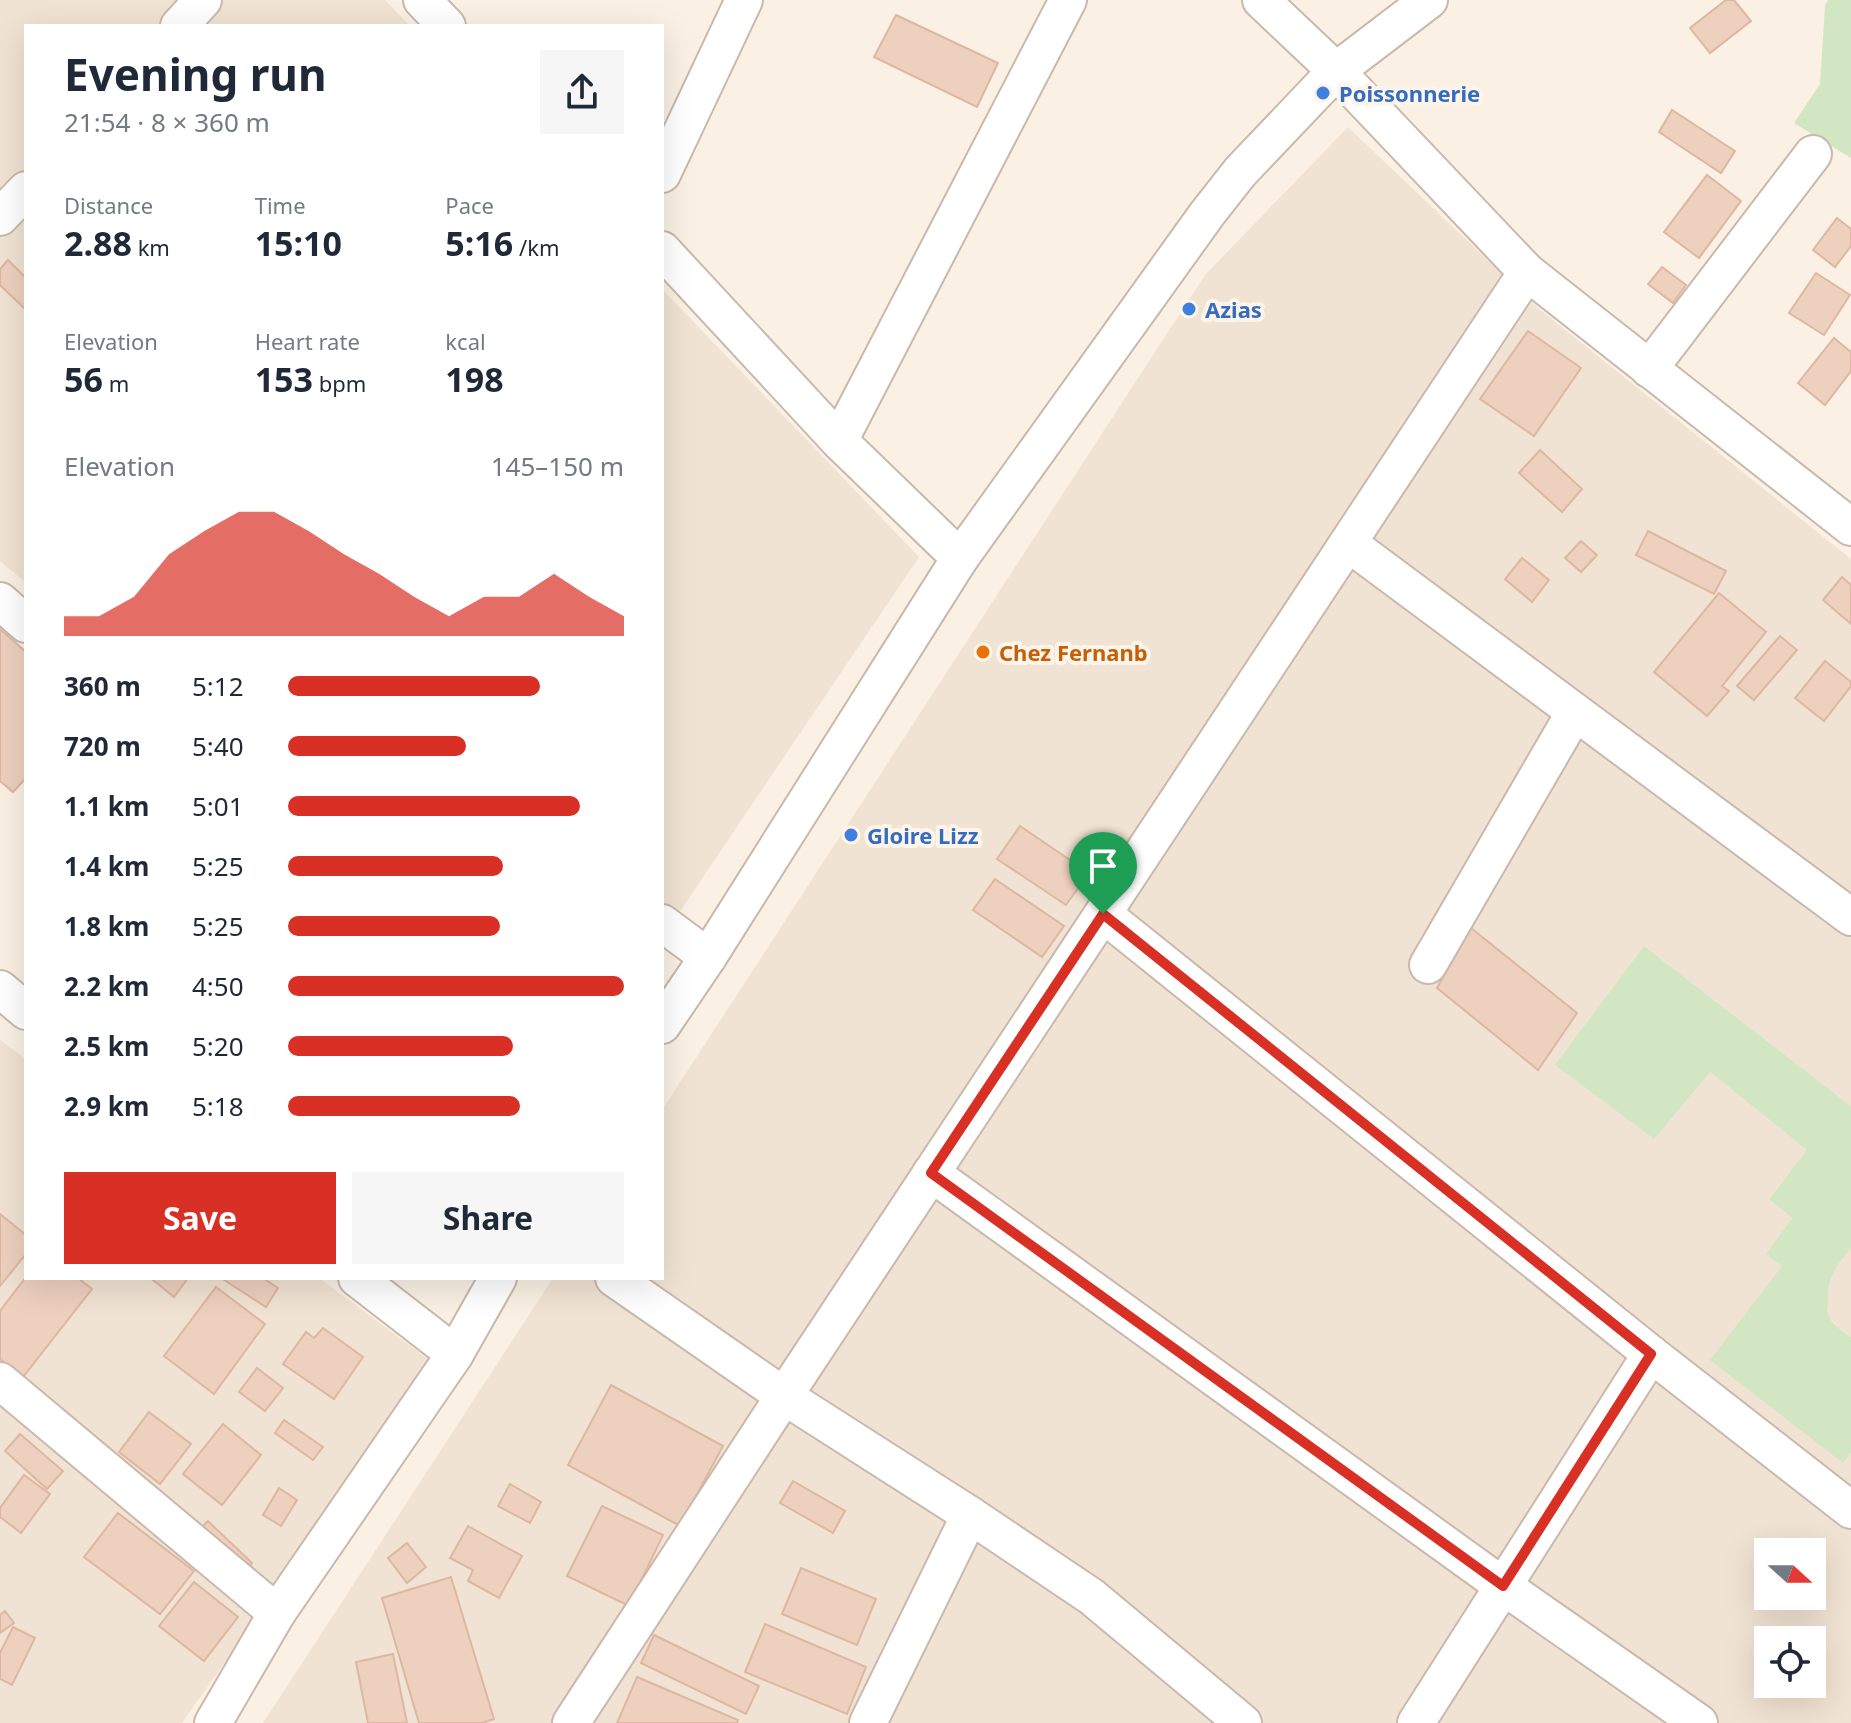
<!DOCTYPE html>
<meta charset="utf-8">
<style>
:root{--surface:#fff;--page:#f6f6f7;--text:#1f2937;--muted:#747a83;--accent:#d93025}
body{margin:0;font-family:"Noto Sans",sans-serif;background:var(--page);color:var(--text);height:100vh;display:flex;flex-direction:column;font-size:30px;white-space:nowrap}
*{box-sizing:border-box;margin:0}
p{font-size:26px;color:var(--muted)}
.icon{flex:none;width:44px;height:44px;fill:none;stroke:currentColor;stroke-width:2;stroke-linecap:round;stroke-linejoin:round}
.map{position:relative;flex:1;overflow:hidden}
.panel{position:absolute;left:24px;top:24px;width:640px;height:1256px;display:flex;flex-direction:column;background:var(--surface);border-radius:0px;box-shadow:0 8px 32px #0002}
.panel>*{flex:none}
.needle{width:52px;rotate:111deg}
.buttons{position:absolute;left:1754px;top:1538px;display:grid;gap:16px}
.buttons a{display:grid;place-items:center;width:72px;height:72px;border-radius:0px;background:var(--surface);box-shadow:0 8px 32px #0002;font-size:40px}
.pin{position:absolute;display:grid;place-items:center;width:68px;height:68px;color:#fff;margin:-82px -34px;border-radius:50% 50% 50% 0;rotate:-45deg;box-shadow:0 0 8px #0007}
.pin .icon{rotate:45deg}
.round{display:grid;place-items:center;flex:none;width:84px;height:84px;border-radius:0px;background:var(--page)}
.head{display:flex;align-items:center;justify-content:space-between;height:136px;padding:0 40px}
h1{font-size:44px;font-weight:700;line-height:60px}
.figures{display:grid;grid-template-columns:repeat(3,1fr);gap:12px;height:136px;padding:8px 40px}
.figures div{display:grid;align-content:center}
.figures b{font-size:34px;font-weight:700}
.figures small{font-size:22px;font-weight:400}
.figures p{font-size:22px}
.chart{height:224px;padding:16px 40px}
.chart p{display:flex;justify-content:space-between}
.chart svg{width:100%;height:144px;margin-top:8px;fill:var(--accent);opacity:.7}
.primary-button{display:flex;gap:16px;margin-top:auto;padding:16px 40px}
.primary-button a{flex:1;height:92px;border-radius:0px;background:var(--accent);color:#fff;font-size:32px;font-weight:700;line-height:92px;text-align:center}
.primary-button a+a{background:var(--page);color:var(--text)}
ul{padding:0 40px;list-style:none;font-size:26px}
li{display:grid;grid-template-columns:128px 96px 1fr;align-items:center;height:60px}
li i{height:20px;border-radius:10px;background:var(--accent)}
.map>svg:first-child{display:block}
.residential{fill:#f1e3d3;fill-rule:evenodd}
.green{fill:#d2e6c4}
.building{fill:#edd0be;stroke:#deb7a0;stroke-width:2}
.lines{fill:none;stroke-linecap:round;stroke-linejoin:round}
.minor-casing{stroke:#cab9ab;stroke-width:40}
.minor{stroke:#fff;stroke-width:36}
.route-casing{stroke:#fff;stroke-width:16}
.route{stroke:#d93025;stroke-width:10}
.shop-dot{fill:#3f7fe0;stroke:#fdf5ea;stroke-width:3}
.food-dot{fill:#e8710a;stroke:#fdf5ea;stroke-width:3}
.labels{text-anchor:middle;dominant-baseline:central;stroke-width:8;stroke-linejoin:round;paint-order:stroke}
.shop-label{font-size:22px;font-weight:bold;fill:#366cbe;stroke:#fdf5ea;text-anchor:start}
.food-label{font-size:22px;font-weight:bold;fill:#c56008;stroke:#fdf5ea;text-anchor:start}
</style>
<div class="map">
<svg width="1851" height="1723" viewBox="0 0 1851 1723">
<rect width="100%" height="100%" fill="#faf1e4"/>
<!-- residential -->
<g class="residential">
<polygon points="0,0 385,0 410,26 26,26 26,583 0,561"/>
<path d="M1348 127 1539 309 1851 559V1106L1644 946 1710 1072 1808 1150 1769 1198 1792 1218 1766 1254 1782 1265 1843 1463 1851 1453V1723H263L553 1278H662V1110L1205 275ZM1768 1552H1812V1596H1768ZM1768 1640H1812V1684H1768Z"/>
<polygon points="662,289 919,557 662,938"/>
<polygon points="0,1040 26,1059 26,1278 319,1278 435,1364 182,1723 0,1723"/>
<polygon points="1851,1249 1851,1337 1838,1327 1828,1316 1827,1294 1831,1277 1840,1260"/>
</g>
<!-- green -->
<g class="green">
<polygon points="1828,0 1851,0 1851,158 1794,123 1820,84 1825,6"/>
<path d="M1644 946 1851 1106V1249C1836 1264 1827 1279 1828 1301 1828 1305 1827 1310 1828 1314 1831 1324 1843 1331 1851 1337V1453L1843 1463 1710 1360 1782 1266 1766 1254 1792 1218 1769 1199 1807 1150 1710 1072 1654 1139 1555 1065Z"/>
</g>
<!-- building -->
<g class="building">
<polygon points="1726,0 1734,0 1751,21 1710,53 1690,28"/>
<polygon points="896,15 998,63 977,107 874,57"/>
<polygon points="1672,110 1735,151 1721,173 1659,132"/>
<polygon points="1707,175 1741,201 1699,258 1664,232"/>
<polygon points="1837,218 1851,229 1851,246 1835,267 1813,250"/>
<polygon points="8,260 26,278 26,310 0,285 0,269"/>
<polygon points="1662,267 1686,285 1673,303 1648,284"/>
<polygon points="1816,273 1850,295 1824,335 1789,313"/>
<polygon points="1528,331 1581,368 1534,436 1480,399"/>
<polygon points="1834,338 1851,352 1851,371 1825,405 1798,383"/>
<polygon points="1540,450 1582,489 1562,512 1519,473"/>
<polygon points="1648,531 1726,571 1714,594 1636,555"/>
<polygon points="1581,541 1597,555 1581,572 1565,558"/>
<polygon points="1522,558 1549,580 1532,602 1505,579"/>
<polygon points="1842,577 1851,585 1851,624 1823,600"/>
<polygon points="1719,593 1766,632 1722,686 1729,691 1707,716 1654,672"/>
<polygon points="0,629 26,652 26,778 13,792 0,781"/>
<polygon points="1780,636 1797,650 1754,700 1737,686"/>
<polygon points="1825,661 1851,682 1851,686 1824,721 1795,698"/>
<polygon points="1020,826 1089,873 1066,905 997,859"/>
<polygon points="995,879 1064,926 1042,957 973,910"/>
<polygon points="1471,928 1577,1013 1538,1070 1437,988"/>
<polygon points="0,1214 26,1235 26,1254 0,1286"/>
<polygon points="26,1277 78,1278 92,1289 23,1377 0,1359 0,1311"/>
<polygon points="155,1278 188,1278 174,1297 153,1280"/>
<polygon points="221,1278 263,1278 278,1288 266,1307"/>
<polygon points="216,1287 265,1324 214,1394 164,1356"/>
<polygon points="323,1328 363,1357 334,1399 283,1364 306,1332 314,1338"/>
<polygon points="257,1368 283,1388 265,1411 239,1392"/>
<polygon points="611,1385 723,1446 680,1526 568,1465"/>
<polygon points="149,1412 191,1444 160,1484 119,1452"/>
<polygon points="284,1420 323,1447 313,1460 275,1433"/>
<polygon points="223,1424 261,1455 222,1505 183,1474"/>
<polygon points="20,1434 63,1471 47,1489 5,1451"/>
<polygon points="24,1475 50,1494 21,1533 0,1517 0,1508"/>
<polygon points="793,1481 845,1511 833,1533 780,1503"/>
<polygon points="510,1484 541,1502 530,1523 498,1506"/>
<polygon points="279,1488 297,1500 281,1526 263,1515"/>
<polygon points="602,1506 663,1535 629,1606 567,1576"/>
<polygon points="118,1513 194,1571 160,1614 84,1557"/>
<polygon points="208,1521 252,1563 240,1577 195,1534"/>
<polygon points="468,1526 522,1556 499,1598 468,1581 473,1570 450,1558"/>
<polygon points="407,1543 426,1567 407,1583 388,1558"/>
<polygon points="801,1568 876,1599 857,1645 782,1614"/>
<polygon points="451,1577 494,1719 482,1723 419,1723 382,1598"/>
<polygon points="194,1582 238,1617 204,1661 159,1626"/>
<polygon points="5,1611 14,1623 0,1633 0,1615"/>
<polygon points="765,1624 866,1667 847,1714 745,1672"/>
<polygon points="13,1627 35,1638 12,1685 0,1679 0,1653"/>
<polygon points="654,1635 759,1686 746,1714 641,1663"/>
<polygon points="393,1654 407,1723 368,1723 356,1662"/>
<polygon points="637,1677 738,1720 737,1723 617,1723"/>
</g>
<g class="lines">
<defs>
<g id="minor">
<polyline points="422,0 447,26"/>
<polyline points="1261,0 1336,71 1527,272 1851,527"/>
<polyline points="179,26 203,0"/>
<polyline points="662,174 744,0"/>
<polyline points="0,217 26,190"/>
<polyline points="662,250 839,441 960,558"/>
<polyline points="1649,369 1813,154"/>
<polyline points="839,441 1068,0"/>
<polyline points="1348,543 1851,917"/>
<polyline points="0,601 26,624"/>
<polyline points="1103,914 1651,1354 1851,1510"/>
<polyline points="662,923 708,957"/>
<polyline points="1428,965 1575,712"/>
<polyline points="0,989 26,1011"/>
<polyline points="662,1025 708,957 960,558 1207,214 1240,172 1336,71 1429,0"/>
<polyline points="931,1173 1503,1586 1699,1723"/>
<polyline points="357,1278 455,1354"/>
<polyline points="614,1278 784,1396 970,1515 1092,1597 1243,1723"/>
<polyline points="0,1381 277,1613"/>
<polyline points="213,1723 277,1613 455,1354 498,1278"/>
<polyline points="571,1723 784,1396 1527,272"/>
<polyline points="868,1723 970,1515"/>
<polyline points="1416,1723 1651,1354"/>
</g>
</defs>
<!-- minor casing -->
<use href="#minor" class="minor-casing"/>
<!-- minor -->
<use href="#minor" class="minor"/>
</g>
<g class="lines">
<defs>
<polygon id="route" points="1103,914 1651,1354 1503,1586 931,1173"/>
</defs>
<!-- route casing -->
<use href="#route" class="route-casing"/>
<!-- route -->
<use href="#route" class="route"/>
</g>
<!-- markers -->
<g class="shop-dot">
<circle cx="1323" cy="93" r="8"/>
<circle cx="1189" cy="309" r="8"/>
<circle cx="851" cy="835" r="8"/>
</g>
<circle class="food-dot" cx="983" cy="652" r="8"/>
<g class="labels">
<!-- shop labels -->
<g class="shop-label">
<text x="1339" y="93">Poissonnerie</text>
<text x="1205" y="309">Azias</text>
<text x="867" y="835">Gloire Lizz</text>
</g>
<!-- food labels -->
<g class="food-label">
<text x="999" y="652">Chez Fernanb</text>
</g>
</g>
</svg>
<div class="buttons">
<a><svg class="needle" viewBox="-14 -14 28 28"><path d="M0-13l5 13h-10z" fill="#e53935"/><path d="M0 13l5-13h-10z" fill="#747a83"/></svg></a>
<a><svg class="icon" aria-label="locate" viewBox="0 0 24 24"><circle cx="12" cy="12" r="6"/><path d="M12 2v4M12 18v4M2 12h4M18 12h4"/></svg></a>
</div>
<div class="pin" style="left:1103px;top:914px;background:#1e9e55"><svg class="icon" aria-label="arrive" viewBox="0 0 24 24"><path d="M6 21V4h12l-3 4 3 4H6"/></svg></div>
<section class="panel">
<div class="head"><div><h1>Evening run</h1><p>21:54 · 8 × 360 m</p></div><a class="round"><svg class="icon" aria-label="share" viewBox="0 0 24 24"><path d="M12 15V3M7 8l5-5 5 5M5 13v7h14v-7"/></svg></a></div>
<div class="figures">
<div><p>Distance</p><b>2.88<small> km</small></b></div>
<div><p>Time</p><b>15:10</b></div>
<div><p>Pace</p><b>5:16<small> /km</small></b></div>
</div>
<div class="figures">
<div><p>Elevation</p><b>56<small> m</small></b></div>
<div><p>Heart rate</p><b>153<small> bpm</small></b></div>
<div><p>kcal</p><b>198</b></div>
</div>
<div class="chart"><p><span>Elevation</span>145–150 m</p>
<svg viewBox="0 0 160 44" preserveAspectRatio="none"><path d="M0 44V38L10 38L20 32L30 19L40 12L50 6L60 6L70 12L80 19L90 25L100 32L110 38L120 32L130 32L140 25L150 32L160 38V44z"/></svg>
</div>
<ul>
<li><b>360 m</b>5:12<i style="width:75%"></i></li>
<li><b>720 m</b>5:40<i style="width:53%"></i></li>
<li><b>1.1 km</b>5:01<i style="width:87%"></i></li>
<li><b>1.4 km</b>5:25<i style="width:64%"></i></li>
<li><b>1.8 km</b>5:25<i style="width:63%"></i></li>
<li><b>2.2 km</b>4:50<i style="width:100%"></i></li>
<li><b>2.5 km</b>5:20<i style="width:67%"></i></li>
<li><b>2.9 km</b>5:18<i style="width:69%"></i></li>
</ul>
<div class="primary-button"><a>Save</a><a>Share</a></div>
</section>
</div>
